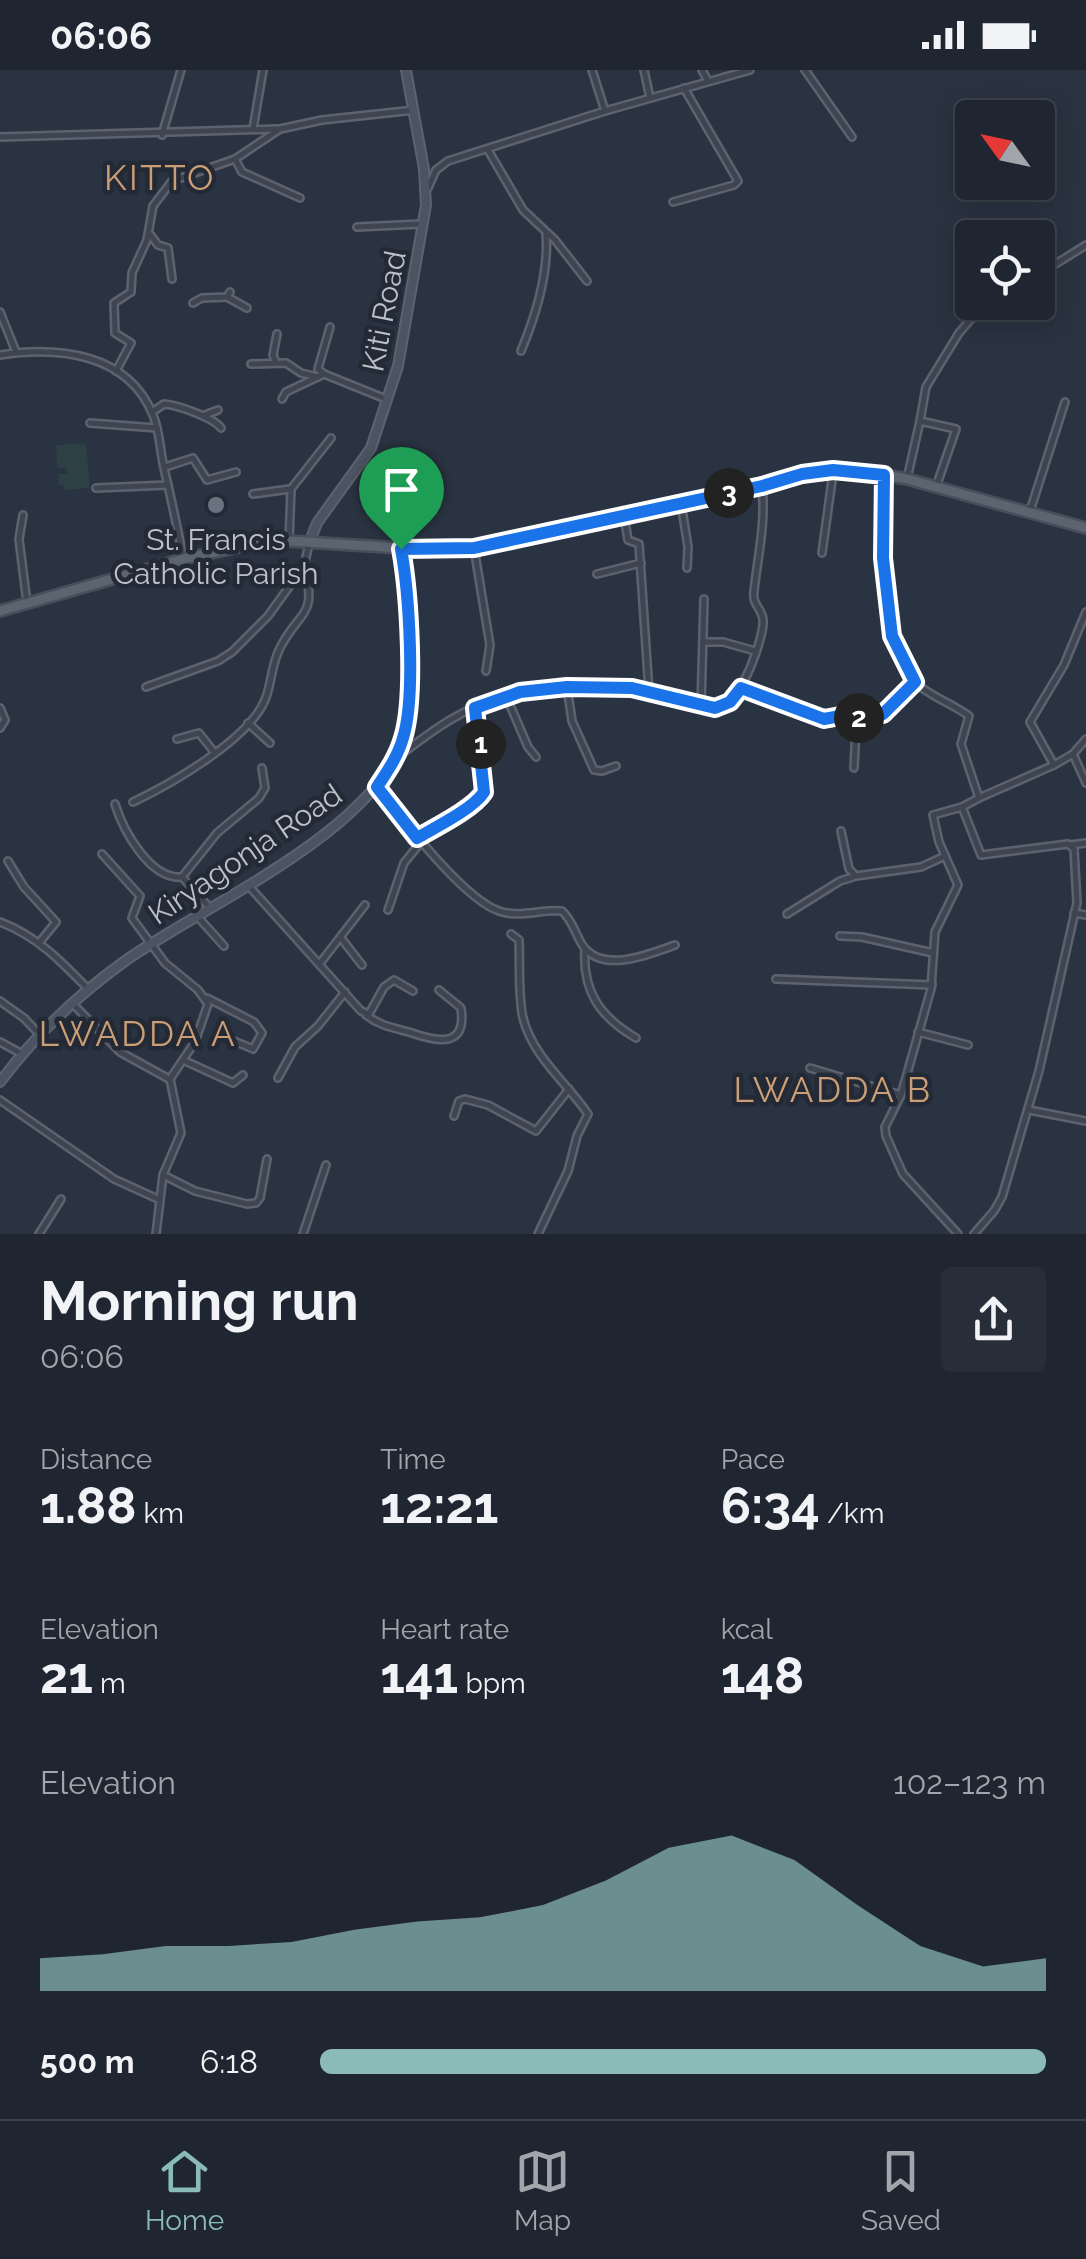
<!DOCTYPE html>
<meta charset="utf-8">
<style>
:root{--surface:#202631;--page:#282e39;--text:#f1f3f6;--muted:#a2a5ab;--line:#3d434d;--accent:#8bbbb9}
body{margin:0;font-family:Raleway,sans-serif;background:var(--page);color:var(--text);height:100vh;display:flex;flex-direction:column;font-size:38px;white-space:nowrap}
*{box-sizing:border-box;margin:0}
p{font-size:32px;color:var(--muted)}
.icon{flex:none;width:55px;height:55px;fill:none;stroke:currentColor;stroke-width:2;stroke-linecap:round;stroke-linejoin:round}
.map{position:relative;height:1164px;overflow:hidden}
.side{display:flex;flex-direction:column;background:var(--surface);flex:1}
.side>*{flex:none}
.needle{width:65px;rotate:303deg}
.controls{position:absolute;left:955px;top:30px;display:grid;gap:20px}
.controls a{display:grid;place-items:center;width:100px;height:100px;border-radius:10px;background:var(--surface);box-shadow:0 5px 25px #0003,0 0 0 2px var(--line);font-size:50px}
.pin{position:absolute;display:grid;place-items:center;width:85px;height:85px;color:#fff;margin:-102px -42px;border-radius:50% 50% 50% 0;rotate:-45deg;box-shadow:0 0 10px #0007}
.pin .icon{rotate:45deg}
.km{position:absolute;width:50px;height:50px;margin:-25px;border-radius:50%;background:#222;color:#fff;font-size:28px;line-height:50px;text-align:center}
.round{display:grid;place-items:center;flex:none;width:105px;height:105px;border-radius:10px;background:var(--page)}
.summary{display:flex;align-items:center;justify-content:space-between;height:170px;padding:0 40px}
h1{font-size:55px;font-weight:700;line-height:75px}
.stats{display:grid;grid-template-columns:repeat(3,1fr);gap:15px;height:170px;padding:10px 40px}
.stats div{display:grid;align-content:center}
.stats b{font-size:50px;font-weight:700}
.stats small{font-size:28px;font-weight:400}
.stats p{font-size:28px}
.chart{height:280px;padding:20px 40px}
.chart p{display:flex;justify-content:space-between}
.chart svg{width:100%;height:180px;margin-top:10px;fill:var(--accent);opacity:.7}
ul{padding:0 40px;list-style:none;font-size:32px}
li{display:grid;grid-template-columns:160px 120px 1fr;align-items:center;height:75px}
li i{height:25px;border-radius:12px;background:var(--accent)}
.status{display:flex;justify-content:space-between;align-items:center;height:70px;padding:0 50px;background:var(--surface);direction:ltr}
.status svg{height:28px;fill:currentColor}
.menu{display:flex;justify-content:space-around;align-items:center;height:140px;border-top:2px solid var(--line);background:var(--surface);font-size:28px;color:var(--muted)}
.menu a{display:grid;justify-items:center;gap:5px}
.menu .active{color:var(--accent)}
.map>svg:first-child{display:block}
.green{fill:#2d4043}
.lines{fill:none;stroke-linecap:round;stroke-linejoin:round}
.street-casing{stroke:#5c636e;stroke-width:10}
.secondary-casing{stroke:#5c636e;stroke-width:12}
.primary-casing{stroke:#484e5a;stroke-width:14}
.street{stroke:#3e4551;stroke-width:5}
.secondary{stroke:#4c5463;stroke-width:8}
.primary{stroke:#5c6470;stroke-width:9}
.route-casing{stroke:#fff;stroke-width:20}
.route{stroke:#1a73e8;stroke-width:12}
.worship-dot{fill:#6b7280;stroke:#232a36;stroke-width:4}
.labels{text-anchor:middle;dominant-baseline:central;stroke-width:9;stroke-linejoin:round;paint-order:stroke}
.street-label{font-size:30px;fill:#bbc1cb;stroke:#232a36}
.poi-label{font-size:30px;fill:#bbc1cb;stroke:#232a36}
.quarter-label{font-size:35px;letter-spacing:2.5px;fill:#cc9e75;stroke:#232a36}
</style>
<div class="status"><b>06:06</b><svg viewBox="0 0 49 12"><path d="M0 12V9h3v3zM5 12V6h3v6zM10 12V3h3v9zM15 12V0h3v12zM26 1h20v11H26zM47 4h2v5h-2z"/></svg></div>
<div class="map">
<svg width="1086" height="1164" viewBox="0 0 1086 1164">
<rect width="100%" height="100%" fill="#2a3341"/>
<!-- green -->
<polygon class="green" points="86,373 90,418 64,420 63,415 59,415 58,404 67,404 67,398 57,398 56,375"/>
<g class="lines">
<defs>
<g id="street">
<polyline points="592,0 605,41"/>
<polyline points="644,0 650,28"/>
<polyline points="702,0 708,11"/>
<polyline points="805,0 852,67"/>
<polyline points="253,59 263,0"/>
<polyline points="162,65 181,0"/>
<polyline points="0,67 277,59"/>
<polyline points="488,80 523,140 555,170 587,211"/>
<polyline points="235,89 242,102 300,128"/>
<polyline points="428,118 436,100 448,91 605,41 750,0"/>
<polyline points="673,132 734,115 738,111 684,18"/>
<polyline points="357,157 421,154"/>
<polyline points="149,163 158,175 168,178 172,209"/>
<polyline points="1038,205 1086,175"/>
<polyline points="227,227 247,238"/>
<polyline points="193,233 202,228 227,227 230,222"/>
<polyline points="0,242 16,282"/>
<path d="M521 281C536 245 549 202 546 164"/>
<path d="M0 285C58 276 128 283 153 345 160 362 160 381 164 398 171 429 178 458 183 489"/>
<polyline points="276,293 273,285 277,264"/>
<polyline points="251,294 286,293 301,303 318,307"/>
<polyline points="116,301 131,273 115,263 114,233 131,222 132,203 147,170 153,136 172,111 235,89 280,59 322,50 414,40"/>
<polyline points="324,304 318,299 330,257"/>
<polyline points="282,329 286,322 324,304 386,329"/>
<path d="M152 342 164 334C178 335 214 348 221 358"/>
<polyline points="205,345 218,340"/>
<polyline points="90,353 157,358"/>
<polyline points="165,397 193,388 207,410 236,402"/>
<path d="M884 405C881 458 877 572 915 612 929 626 953 634 969 646L961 674 979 728 962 737"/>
<polyline points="907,409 920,351"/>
<polyline points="936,417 956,359 920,351 926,317 959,263 971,249 1008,232"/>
<polyline points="96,418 168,415"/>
<polyline points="253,424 290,419"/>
<polyline points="681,433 688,477 687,498"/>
<polyline points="1026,440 1031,438 1065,332"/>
<polyline points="23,445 19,469 27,533"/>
<polyline points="624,445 628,470 639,474 649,622"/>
<polyline points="289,471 291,419 331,368"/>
<polyline points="474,478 490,575 486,601"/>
<polyline points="822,483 833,403"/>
<polyline points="597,504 641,493"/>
<polyline points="1086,542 1064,595 1030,652 1054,695 1073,684 1086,669"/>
<polyline points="705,572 723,572 755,581"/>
<polyline points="146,617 218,591 232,582 268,546 304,496 309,474"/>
<polyline points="567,617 572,651 594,700 602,701 616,696"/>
<polyline points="741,619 824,649 846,645 859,648 883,643 915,612"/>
<polyline points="506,626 528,677 536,687"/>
<polyline points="701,636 704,529"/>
<polyline points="0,638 5,650 0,658"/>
<polyline points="248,653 270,673"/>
<polyline points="177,669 199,663 214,682"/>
<polyline points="1073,684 1086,713"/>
<path d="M394 690C412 676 430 662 450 650 506 616 585 607 649 622 670 626 702 644 723 636 741 630 765 567 763 549 761 537 752 535 754 521 758 485 766 452 762 416"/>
<polyline points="854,698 856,657 859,648"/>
<path d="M377 717C402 748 463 829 499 841 519 848 542 839 562 841 573 851 575 864 583 876 603 904 650 884 675 875"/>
<polyline points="979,728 1054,695"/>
<path d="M133 732C171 714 248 670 265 630 272 613 271 595 280 578 300 539 318 547 304 496"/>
<path d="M115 734C123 760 150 810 182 807"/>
<polyline points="841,761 849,799 856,806 921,797 945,786"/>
<polyline points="417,768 478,731 484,722 475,638"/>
<polyline points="1070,775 1086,773"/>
<polyline points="102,784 140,826 132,848 165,893 198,920 208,934 195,972 170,1009 181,1063 163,1105 156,1164"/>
<polyline points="8,791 24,817 56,852 39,873"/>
<polyline points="248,815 361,941 369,944 384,917 394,910 413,921"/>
<polyline points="209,837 182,807 217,763 259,728 265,718 262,698"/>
<polyline points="388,840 404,793 421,772"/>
<polyline points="1074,843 1086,845"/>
<polyline points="787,844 840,811 853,807"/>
<polyline points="197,846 224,876"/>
<path d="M0 852C37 866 61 891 88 919"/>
<path d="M511 864 519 870C520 893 518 926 523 948 533 987 566 1012 588 1044L577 1066 568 1101 538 1164"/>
<polyline points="840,866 862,867 933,883"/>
<polyline points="341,868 362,895"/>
<path d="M585 879C582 921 600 947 636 968"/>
<polyline points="321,892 365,835"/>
<polyline points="776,909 932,915"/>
<polyline points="207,928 254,952 262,963 253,979 234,971"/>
<polyline points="0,931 24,948 41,966"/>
<polyline points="74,935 120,982 169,1009"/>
<path d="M366 945C380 956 395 958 412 963 438 972 467 978 461 938L439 920"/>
<polyline points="918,962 968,975"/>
<polyline points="0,972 22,984"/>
<polyline points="183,990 233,1013 243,1005"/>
<polyline points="810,998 901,1025"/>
<polyline points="278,1008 295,977 318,956 345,922"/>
<polyline points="0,1030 114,1109 160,1130"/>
<polyline points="1029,1040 1086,1051"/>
<polyline points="454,1046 459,1031 465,1029 488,1035 536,1061 569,1019"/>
<polyline points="163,1105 195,1121 247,1134 256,1133 260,1128 267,1089"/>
<polyline points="39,1164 61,1129"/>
<polyline points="303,1164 326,1095"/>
<polyline points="958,1164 903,1104 886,1066 885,1057 901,1025 931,919 935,862 958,815 939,772 933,745 962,737 981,785 1068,774 1074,779 1077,833 1039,1001 1002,1127 994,1141 974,1164"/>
</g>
<g id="secondary">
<polyline points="310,471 317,453 371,378 398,296 426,135 424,99 406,0"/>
<path d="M0 1012C34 967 79 924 125 891 202 836 376 762 403 667 416 625 409 523 401 479"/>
</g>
<polyline id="primary" points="0,541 183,489 249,475 289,471 433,480 474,478 762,416 802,404 862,401 907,409 1086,458"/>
</defs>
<!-- street casing -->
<use href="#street" class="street-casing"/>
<!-- secondary casing -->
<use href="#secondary" class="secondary-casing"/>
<!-- primary casing -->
<use href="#primary" class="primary-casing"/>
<!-- street -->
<use href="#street" class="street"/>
<!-- secondary -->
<use href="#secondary" class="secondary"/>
<!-- primary -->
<use href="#primary" class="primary"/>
</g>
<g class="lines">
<defs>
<path id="route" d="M833 400 884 405 883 488 892 566 915 612 883 644 860 648 846 645 824 649 741 618 730 632 715 638 632 618 567 617 520 622 475 638 484 722C473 739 436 757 417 768L377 717C387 702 398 686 403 668 416 627 409 523 401 479L474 478 762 416 802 404Z"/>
</defs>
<!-- route casing -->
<use href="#route" class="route-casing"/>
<!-- route -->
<use href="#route" class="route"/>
</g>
<!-- markers -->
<circle class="worship-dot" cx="216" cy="435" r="10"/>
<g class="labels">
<!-- street labels -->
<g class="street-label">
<text transform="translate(384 241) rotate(-79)">Kiti Road</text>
<text transform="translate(245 784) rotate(-34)">Kiryagonja Road</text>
</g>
<!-- poi labels -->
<g class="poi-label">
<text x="216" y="469">St. Francis<tspan x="216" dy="34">Catholic Parish</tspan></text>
</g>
<!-- quarter labels -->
<g class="quarter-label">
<text x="160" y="107">KITTO</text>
<text x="138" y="963">LWADDA A</text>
<text x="833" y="1019">LWADDA B</text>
</g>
</g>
</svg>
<div class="controls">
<a><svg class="needle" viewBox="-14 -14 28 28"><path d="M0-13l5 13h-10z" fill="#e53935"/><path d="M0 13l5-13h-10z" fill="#a2a5ab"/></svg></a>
<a><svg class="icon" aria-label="locate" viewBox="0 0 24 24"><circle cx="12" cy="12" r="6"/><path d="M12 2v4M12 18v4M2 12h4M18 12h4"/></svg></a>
</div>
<div class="pin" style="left:401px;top:479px;background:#1e9e55"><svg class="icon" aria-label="arrive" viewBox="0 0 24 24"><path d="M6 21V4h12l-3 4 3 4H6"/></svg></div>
<b class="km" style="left:481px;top:674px">1</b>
<b class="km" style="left:859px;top:648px">2</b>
<b class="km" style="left:729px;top:423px">3</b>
</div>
<section class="side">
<div class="summary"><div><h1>Morning run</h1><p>06:06</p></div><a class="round"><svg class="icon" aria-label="share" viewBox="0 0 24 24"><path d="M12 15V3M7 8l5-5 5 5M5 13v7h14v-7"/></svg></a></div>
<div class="stats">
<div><p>Distance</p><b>1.88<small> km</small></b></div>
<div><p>Time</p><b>12:21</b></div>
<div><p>Pace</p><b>6:34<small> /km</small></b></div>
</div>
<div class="stats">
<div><p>Elevation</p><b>21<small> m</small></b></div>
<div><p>Heart rate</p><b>141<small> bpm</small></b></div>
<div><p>kcal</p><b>148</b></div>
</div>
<div class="chart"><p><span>Elevation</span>102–123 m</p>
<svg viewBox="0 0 160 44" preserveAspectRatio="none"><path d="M0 44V36L10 35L20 33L30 33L40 32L50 29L60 27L70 26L80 23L90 17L100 9L110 6L120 12L130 23L140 33L150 38L160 36V44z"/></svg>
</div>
<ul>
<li><b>500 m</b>6:18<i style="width:100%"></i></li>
</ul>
</section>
<nav class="menu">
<a class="active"><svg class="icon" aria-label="home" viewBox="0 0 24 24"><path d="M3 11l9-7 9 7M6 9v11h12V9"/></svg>Home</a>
<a><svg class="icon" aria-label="map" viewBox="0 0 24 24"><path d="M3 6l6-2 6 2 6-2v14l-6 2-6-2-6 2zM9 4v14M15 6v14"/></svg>Map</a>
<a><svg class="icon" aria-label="saved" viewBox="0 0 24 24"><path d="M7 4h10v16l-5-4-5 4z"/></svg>Saved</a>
</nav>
